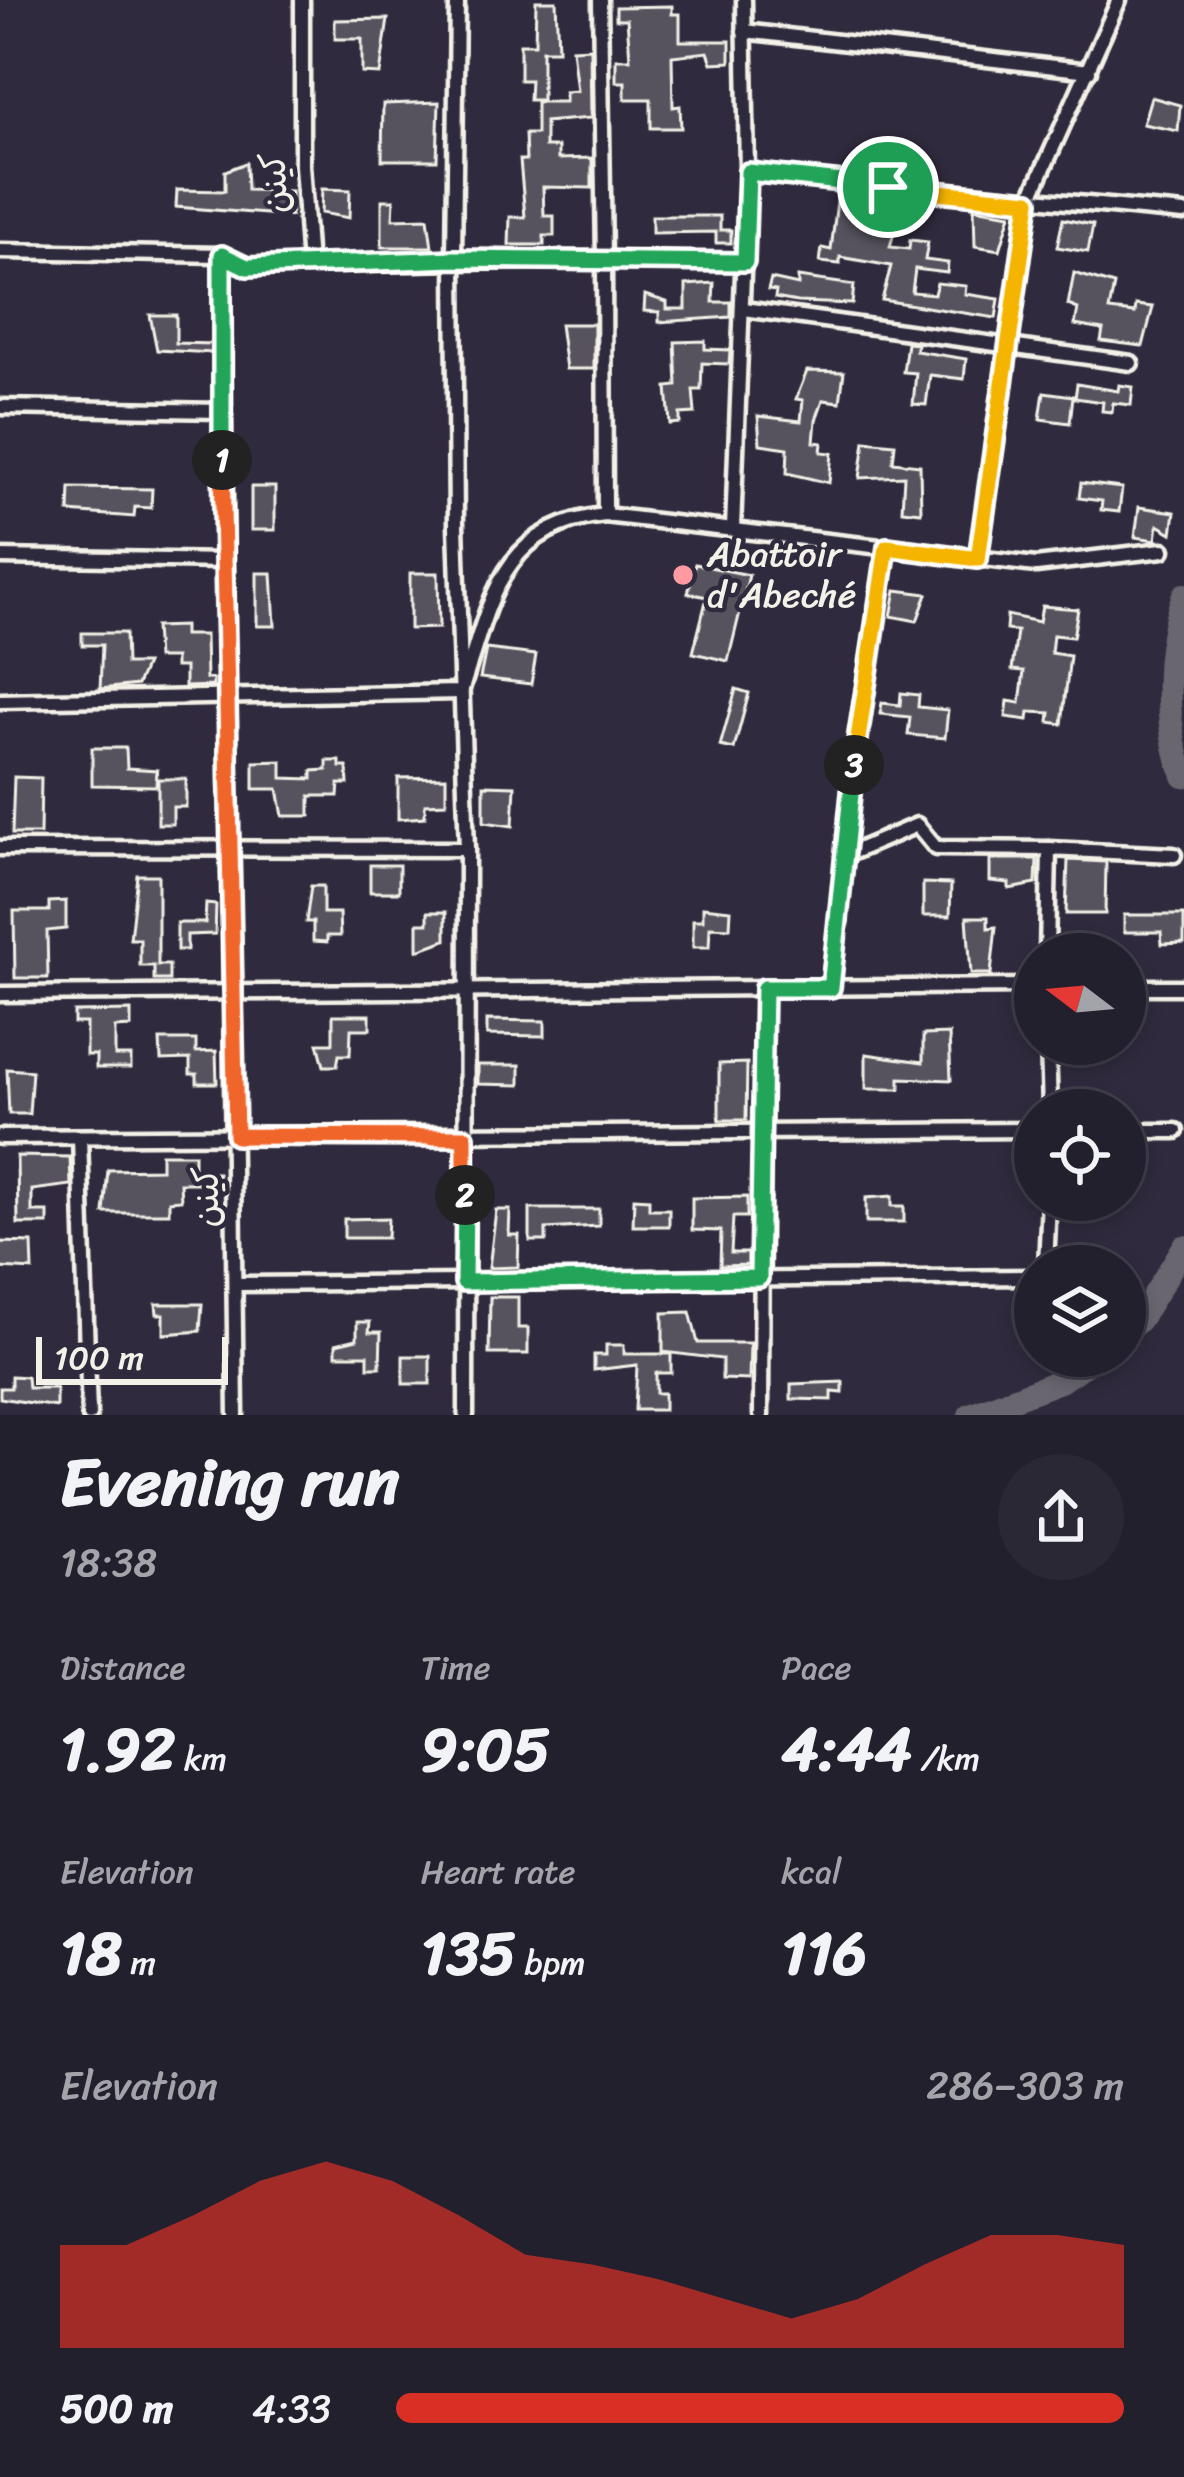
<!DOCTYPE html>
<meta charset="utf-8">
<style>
:root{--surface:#23202e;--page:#2b2836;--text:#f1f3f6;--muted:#a3a3aa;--line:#403e4a;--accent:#d93025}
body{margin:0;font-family:Sriracha,"Playpen Sans Arabic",sans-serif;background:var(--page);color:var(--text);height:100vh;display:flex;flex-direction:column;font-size:45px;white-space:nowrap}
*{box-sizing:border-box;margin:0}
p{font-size:39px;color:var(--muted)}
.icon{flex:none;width:66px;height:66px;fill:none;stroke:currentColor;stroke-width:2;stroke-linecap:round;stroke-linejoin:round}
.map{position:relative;height:1415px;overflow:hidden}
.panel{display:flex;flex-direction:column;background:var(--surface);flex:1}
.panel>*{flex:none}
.needle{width:78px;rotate:286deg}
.fabs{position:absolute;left:1014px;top:933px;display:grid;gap:24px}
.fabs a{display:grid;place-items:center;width:132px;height:132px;border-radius:50%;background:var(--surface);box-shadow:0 6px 18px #0003,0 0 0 3px var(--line);font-size:60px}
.scale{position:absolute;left:36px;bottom:30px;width:192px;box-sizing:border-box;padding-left:12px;border:6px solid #f4f1e8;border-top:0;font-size:33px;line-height:42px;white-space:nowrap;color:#f4f1e8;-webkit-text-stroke:9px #2f2a3d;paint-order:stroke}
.pin{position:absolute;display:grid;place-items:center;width:102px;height:102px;color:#fff;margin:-51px;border:6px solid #fff;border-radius:50%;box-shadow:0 3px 12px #0007}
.km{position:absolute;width:60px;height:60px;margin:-30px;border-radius:50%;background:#222;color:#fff;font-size:33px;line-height:60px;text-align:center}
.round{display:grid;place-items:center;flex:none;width:126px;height:126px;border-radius:63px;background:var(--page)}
.head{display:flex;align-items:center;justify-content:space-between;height:204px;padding:0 60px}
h1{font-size:66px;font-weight:800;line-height:90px}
.metrics{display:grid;grid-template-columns:repeat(3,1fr);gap:18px;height:204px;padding:12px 60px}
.metrics div{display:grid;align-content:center}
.metrics b{font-size:60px;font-weight:800}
.metrics small{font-size:33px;font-weight:400}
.metrics p{font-size:33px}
.chart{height:336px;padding:24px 60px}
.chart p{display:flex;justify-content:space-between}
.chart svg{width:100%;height:216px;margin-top:12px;fill:var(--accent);opacity:.7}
ul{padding:0 60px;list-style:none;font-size:39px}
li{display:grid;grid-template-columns:192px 144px 1fr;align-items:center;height:90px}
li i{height:30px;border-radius:15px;background:var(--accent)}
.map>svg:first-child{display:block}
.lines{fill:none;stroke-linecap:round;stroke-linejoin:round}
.river{stroke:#6a6670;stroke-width:24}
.building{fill:#56525f;stroke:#f4f1e8;stroke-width:3}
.minor-casing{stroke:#f4f1e8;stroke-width:21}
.minor{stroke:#2f2a3d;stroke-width:12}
.split-1-casing{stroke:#fff;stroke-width:24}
.split-2-casing{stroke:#fff;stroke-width:24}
.split-3-casing{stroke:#fff;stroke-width:24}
.split-4-casing{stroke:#fff;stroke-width:24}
.split-1{stroke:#22a559;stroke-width:15}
.split-2{stroke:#f0652b;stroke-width:15}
.split-3{stroke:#22a559;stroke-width:15}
.split-4{stroke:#f5b400;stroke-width:15}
.poi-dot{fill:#ff9aa2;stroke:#2f2a3d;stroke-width:4.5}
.labels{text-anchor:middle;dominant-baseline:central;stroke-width:9;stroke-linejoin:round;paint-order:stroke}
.street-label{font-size:36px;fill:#f4f1e8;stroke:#2f2a3d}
.poi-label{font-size:36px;fill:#f4f1e8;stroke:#2f2a3d;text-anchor:start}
</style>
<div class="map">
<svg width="1184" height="1415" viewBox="0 0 1184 1415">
<rect width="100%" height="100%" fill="#2f2a3d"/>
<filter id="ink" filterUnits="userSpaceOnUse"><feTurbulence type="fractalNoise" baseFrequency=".00833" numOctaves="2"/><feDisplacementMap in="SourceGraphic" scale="24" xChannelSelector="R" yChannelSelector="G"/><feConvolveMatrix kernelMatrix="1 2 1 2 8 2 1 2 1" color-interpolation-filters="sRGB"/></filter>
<g filter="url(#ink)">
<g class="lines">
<!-- river -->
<g class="river">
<path d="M1184 595C1164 649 1163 722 1184 776"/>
<polyline points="1125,1333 1139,1320 1184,1247"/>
<polyline points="970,1415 1060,1381 1097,1356"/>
</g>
</g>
<!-- building -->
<g class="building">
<polygon points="536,1 556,1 558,50 542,50 542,100 529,100 530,80 520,80 520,44 535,44"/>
<polygon points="672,6 672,14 680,14 680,41 730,41 730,62 712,63 708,52 672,56 673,107 680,106 681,128 651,128 651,99 625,99 625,82 616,82 616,59 630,59 627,19 616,19 616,7"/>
<polygon points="388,19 380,74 362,73 362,39 335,39 335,20"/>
<polygon points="590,48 591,118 545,122 545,147 558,147 558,159 592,158 592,188 543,187 544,216 554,216 554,236 544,236 544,245 509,245 510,217 525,217 520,160 526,160 525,134 536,134 536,102 565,102 565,92 577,91 572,49"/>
<polygon points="1151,97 1180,105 1178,131 1143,124"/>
<polygon points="439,102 437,160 382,160 383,104"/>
<polygon points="246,163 247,190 291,191 291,216 176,207 177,190 225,191 225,171"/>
<polygon points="322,189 350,190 349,218 321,213"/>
<polygon points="838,193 903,199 890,247 909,249 910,240 928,242 925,260 948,263 947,273 915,269 912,292 934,294 937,283 966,286 965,294 999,299 996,318 882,300 891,266 840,257 840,264 820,262 822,248 831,250"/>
<polygon points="382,200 394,200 393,219 428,218 432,247 382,247"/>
<polygon points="974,208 1011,214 1000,250 975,246"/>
<polygon points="652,216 720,216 720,230 731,230 731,243 716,243 716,232 652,233"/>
<polygon points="1063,219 1093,225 1088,252 1057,247"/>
<polygon points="1074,273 1114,285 1109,310 1135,313 1136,305 1153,307 1143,346 1101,341 1103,330 1075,325 1078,309 1068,305"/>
<polygon points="798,277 854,285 852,304 797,302 775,298 776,291 768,290 771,279 798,285"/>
<polygon points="714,283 713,302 731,302 731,317 659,322 659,312 644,311 645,295 667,302 667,309 686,309 686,285"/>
<polygon points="150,315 176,315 176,343 213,344 213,353 157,350"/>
<polygon points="560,324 594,324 594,369 566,369"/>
<polygon points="705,341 705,349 730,350 729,364 702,363 701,390 693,390 695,413 680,414 680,423 670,424 667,387 677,386 675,342"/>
<polygon points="907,343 917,344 916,351 966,359 964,379 930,375 926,405 913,404 916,373 903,372"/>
<polygon points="807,371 844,372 840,402 823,400 816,420 814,442 822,443 821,452 832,453 829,483 787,473 788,448 760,444 758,416 801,421 803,400 796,399"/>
<polygon points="1077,384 1118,391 1119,385 1133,387 1131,405 1113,403 1112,412 1102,411 1103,402 1075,398"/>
<polygon points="1044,392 1073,396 1070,423 1040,419"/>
<polygon points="865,441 895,444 893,462 920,465 921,512 902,510 904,476 860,478"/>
<polygon points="1081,483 1122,488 1119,512 1101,510 1102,501 1079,498"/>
<rect x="251" y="487" width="24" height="43"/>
<polygon points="70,488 152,489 151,508 135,507 134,517 69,512"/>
<polygon points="1139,507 1175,512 1172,533 1158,525 1156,540 1135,537"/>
<polygon points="695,564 749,575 728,661 693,653 707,597 688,593"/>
<polygon points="257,573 272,573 275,626 257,626"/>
<polygon points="410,573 438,573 439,628 410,629"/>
<polygon points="896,590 927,594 917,621 891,616"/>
<polygon points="1042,606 1078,609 1073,637 1053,635 1051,653 1070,656 1062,724 1049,722 1050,713 1029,712 1028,720 1006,717 1008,701 1020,703 1024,671 1012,670 1017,631 1006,630 1007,615 1039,622"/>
<polygon points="184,626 184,635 205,635 206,679 213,679 213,686 185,687 185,667 175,667 175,658 157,658 155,627"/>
<polygon points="82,633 125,633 126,664 146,664 137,685 100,689 102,645 82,645"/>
<polygon points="486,649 536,655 531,684 480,678"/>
<polygon points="736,689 749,693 734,749 720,746"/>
<polygon points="901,693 919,695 918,707 948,710 945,738 908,735 910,717 880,714 882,703 900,705"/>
<polygon points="92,748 126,748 127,768 157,770 156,786 92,785"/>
<polygon points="282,761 282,778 312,779 312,771 327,770 327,761 340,761 340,767 347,767 348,784 339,784 338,796 310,796 310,816 283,816 278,789 254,789 254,762"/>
<polygon points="14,777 41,778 40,834 12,834"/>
<polygon points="446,777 446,803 425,804 425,817 398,819 398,778"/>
<polygon points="158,779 186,779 186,807 173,807 173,824 158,824"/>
<polygon points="484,785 515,786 513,826 484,822"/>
<polygon points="990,859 1037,859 1036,884 1009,889 1009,883 990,881"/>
<polygon points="1068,860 1106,862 1105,914 1066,914"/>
<rect x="370" y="865" width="29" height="27"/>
<polygon points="137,875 158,875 158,965 169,965 169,980 154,980 154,966 140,966 140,939 130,939"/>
<polygon points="923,883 951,884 950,916 923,916"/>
<polygon points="311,886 323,886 323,913 339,913 340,936 327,936 327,942 313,941 313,922 306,922"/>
<polygon points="66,901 66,929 47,931 48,978 15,978 14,911 49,911 49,902"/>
<polygon points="206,904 216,905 215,934 187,935 187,950 177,950 177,923 205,923"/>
<polygon points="703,907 731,910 730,928 710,927 709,947 693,947 693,920 703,920"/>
<polygon points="428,912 446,912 446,940 418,950 418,923 428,923"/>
<polygon points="1124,915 1184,915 1184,943 1162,944 1161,932 1124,932"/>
<polygon points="967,917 988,917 988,928 996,927 991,974 971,974"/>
<polygon points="131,1011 131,1027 115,1028 115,1056 131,1056 131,1068 96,1068 96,1055 86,1055 86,1023 74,1023 74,1012"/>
<polygon points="333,1015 370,1015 370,1029 351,1029 350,1055 339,1055 337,1066 324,1066 318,1043 333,1043"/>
<polygon points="487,1020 545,1021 545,1036 487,1035"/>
<polygon points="949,1034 951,1080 900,1078 900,1089 866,1089 866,1054 923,1062 923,1035"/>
<polygon points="160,1040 196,1040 196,1052 216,1051 217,1083 197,1083 197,1074 190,1074 190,1059 161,1060"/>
<polygon points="747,1063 746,1120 719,1120 719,1064"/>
<polygon points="478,1065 520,1065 520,1085 478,1084"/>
<polygon points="7,1069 32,1071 29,1114 9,1114"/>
<polygon points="161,1154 194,1154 194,1173 218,1173 218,1183 180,1183 181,1200 169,1201 169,1213 104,1213 108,1170 161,1169"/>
<polygon points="17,1156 70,1157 71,1185 32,1190 32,1212 48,1212 48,1224 18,1224"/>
<polygon points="892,1196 892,1206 904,1206 904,1222 866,1222 866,1198"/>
<polygon points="747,1197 747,1217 733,1217 731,1253 748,1253 748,1265 720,1266 721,1231 692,1230 692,1198"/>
<polygon points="634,1198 649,1199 649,1209 669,1209 669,1226 633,1226"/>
<polygon points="530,1209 599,1209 599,1226 546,1229 546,1241 530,1241"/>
<polygon points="496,1210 510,1210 509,1235 519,1235 518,1267 489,1268"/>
<polygon points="388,1218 387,1238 344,1238 344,1219"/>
<polygon points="0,1242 32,1243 33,1270 0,1268"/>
<polygon points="490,1297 518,1297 518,1328 528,1328 528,1354 489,1354"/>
<polygon points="156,1304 202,1304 200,1331 164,1334 164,1314 157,1314"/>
<polygon points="690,1312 698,1343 750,1343 749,1380 722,1379 722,1359 663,1352 663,1313"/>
<polygon points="357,1322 370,1322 369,1332 381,1332 380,1367 368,1367 368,1355 336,1355 336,1344 357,1339"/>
<polygon points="606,1345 624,1345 624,1354 671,1354 671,1373 656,1373 656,1393 664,1393 664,1410 635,1410 637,1365 594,1370 594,1355 606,1355"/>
<rect x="403" y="1356" width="27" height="28"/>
<polygon points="11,1376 27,1377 28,1388 56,1388 56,1407 0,1398 0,1388 11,1388"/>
<polygon points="843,1382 843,1393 832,1392 832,1400 791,1399 791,1384"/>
</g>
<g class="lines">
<defs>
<g id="minor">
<polyline points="457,0 454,259 456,526 467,849 466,1415"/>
<polyline points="744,31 1089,71"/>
<polyline points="747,172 1184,213"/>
<polyline points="0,251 222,255 247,267 309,265 302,165 302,0"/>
<polyline points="222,255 236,1415"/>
<polyline points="309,265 604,259 600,0"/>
<polyline points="744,309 1131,363"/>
<polyline points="0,407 221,411"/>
<polyline points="605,515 604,259 745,262"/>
<polyline points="733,529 747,172 744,0"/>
<polyline points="0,557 224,561"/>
<polyline points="978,559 1029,201 1119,0"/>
<path d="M0 701 461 692C490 605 498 526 605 515L1036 565 1163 550"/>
<polyline points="0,848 467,849"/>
<polyline points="1049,849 1174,855"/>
<polyline points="844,856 917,825 936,848 1049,849 1047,954"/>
<polyline points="1125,987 1184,987"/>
<polyline points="831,988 856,738 887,547"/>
<polyline points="0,994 1035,986"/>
<polyline points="1048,1044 1050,1110"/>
<polyline points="1125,1131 1176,1131"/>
<polyline points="0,1137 1035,1130"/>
<polyline points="80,1137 89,1415"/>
<polyline points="1046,1266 1049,1200"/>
<polyline points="237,1284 1035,1277"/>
<polyline points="761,1415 763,988"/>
</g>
</defs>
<!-- minor casing -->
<use href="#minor" class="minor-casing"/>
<!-- minor -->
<use href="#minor" class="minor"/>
</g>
</g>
<g class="lines" filter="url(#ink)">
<defs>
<polyline id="split-1" points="222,460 222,255 247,267 454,259 745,262 748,172 888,187"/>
<polyline id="split-2" points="222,460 236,1136 465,1137 465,1195"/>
<polyline id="split-3" points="465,1195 464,1282 759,1278 764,988 831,988 854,765"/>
<polyline id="split-4" points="854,765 887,547 978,559 1029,201 888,187"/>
</defs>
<!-- split-1 casing -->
<use href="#split-1" class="split-1-casing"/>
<!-- split-2 casing -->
<use href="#split-2" class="split-2-casing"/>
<!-- split-3 casing -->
<use href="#split-3" class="split-3-casing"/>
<!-- split-4 casing -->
<use href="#split-4" class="split-4-casing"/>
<!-- split-1 -->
<use href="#split-1" class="split-1"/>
<!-- split-2 -->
<use href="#split-2" class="split-2"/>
<!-- split-3 -->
<use href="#split-3" class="split-3"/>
<!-- split-4 -->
<use href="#split-4" class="split-4"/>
</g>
<!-- markers -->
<circle class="poi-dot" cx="683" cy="575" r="12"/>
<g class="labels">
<!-- street labels -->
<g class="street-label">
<text transform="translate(274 183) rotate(-93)">كينن</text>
<text transform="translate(206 1197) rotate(-90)">كينن</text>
</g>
<!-- poi labels -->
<g class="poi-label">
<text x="707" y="554">Abattoir<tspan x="707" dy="41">d'Abeché</tspan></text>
</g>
</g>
</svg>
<div class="fabs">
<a><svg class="needle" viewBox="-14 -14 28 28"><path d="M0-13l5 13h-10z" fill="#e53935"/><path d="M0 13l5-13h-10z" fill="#a3a3aa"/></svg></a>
<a><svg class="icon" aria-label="locate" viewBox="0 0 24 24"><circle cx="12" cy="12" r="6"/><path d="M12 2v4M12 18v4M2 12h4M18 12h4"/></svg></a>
<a><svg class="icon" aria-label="layers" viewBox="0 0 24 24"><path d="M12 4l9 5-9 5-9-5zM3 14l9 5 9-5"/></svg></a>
</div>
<div class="scale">100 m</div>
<div class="pin" style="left:888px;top:187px;background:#1e9e55"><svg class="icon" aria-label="arrive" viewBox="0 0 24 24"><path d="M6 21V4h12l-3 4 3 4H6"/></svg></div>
<b class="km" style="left:222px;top:460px">1</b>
<b class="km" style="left:465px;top:1195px">2</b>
<b class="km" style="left:854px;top:765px">3</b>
</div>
<section class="panel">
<div class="head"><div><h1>Evening run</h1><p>18:38</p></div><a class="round"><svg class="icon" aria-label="share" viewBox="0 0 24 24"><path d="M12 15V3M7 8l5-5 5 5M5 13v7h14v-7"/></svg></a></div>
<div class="metrics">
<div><p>Distance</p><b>1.92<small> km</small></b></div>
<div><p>Time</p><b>9:05</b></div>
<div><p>Pace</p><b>4:44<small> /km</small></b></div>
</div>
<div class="metrics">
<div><p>Elevation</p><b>18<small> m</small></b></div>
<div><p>Heart rate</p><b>135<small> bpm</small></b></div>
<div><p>kcal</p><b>116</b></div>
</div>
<div class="chart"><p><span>Elevation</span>286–303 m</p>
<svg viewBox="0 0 160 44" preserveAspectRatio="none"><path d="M0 44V23L10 23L20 17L30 10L40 6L50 10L60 17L70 25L80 27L90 30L100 34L110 38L120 34L130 27L140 21L150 21L160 23V44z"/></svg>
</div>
<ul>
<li><b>500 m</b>4:33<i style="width:100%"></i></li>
</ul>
</section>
